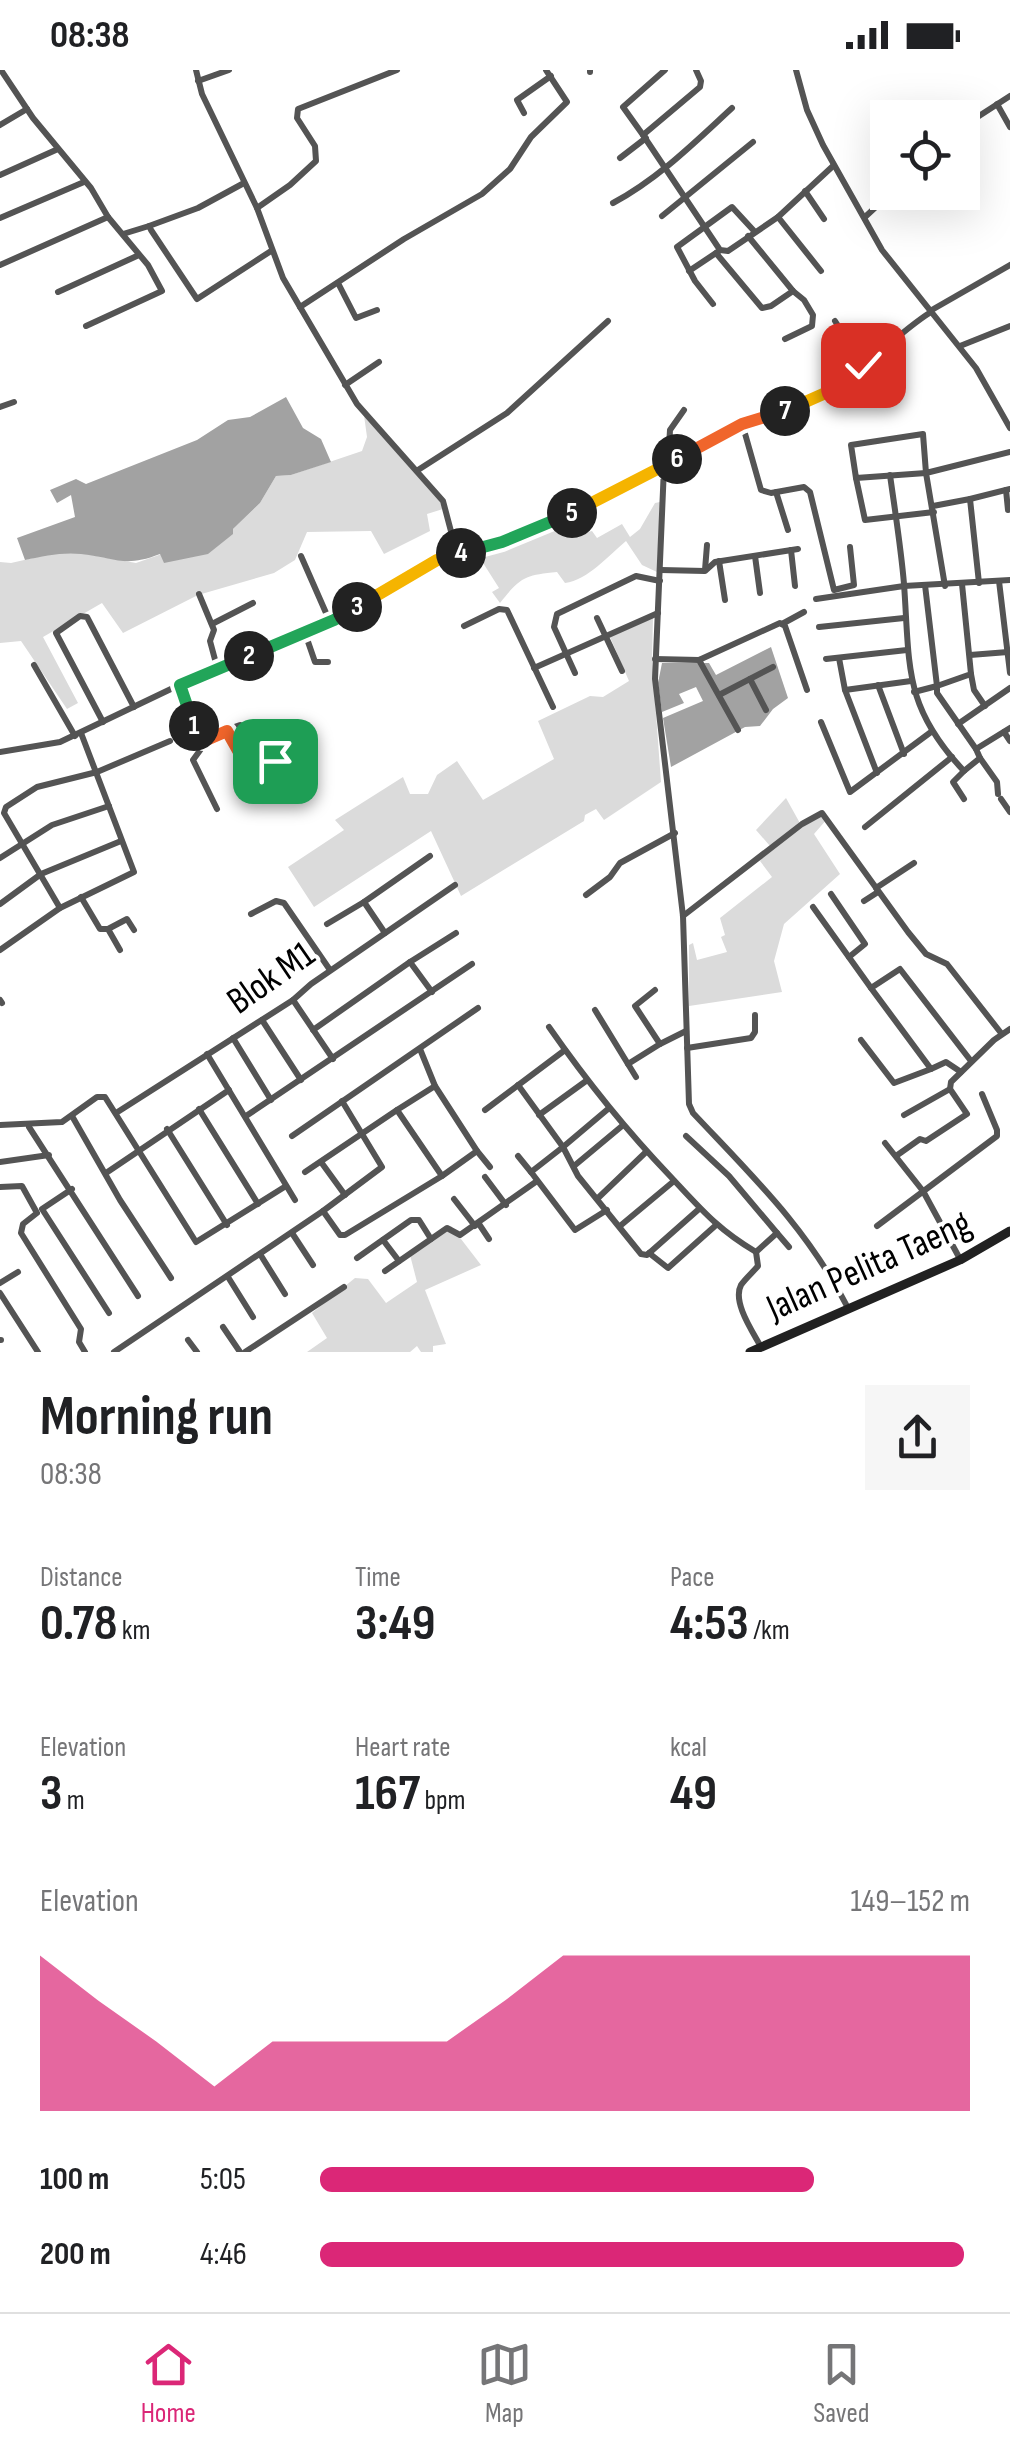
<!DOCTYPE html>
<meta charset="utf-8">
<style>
:root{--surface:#fff;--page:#f6f6f6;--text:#202124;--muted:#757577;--line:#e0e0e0;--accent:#db2777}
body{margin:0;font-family:"Sofia Sans Condensed",sans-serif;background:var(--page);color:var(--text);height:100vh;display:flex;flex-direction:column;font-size:38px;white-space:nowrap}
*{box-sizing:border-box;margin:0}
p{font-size:32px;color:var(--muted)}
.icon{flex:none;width:55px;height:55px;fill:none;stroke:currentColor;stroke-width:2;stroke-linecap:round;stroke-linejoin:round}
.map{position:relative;height:1282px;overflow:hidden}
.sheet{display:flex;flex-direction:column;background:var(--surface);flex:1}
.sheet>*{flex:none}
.buttons{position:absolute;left:870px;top:30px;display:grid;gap:20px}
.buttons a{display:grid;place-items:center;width:110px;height:110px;border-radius:0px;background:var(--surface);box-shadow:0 10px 40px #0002;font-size:50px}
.pin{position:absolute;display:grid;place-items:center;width:85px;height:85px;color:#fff;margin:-42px;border-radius:20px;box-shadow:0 5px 15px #0006}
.km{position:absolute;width:50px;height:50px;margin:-25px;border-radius:50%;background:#222;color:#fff;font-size:28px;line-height:50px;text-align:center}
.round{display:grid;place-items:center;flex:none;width:105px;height:105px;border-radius:0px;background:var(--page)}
.overview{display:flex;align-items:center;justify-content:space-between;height:170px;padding:0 40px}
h1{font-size:55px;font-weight:700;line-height:75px}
.figures{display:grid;grid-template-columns:repeat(3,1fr);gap:15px;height:170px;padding:10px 40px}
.figures div{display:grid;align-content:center}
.figures b{font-size:50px;font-weight:700}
.figures small{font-size:28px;font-weight:400}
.figures p{font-size:28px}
.chart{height:280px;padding:20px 40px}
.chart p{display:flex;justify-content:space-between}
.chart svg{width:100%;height:180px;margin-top:10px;fill:var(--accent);opacity:.7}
ul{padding:0 40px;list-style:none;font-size:32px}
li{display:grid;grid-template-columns:160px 120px 1fr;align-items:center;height:75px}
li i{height:25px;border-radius:12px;background:var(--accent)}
.status{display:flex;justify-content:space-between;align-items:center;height:70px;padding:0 50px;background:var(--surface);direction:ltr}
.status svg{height:28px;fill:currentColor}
.menu{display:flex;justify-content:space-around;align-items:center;height:140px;border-top:2px solid var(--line);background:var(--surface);font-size:28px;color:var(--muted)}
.menu a{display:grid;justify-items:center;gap:5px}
.menu .selected{color:var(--accent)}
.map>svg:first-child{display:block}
.green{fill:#dbdbdb}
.water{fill:#a2a2a2}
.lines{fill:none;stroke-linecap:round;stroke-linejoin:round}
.street{stroke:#545454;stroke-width:6}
.secondary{stroke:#212121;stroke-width:9}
.split-1-casing{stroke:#fff;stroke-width:20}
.split-2-casing{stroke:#fff;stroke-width:20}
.split-3-casing{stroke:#fff;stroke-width:20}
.split-4-casing{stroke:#fff;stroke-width:20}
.split-5-casing{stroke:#fff;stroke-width:20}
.split-6-casing{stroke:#fff;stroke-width:20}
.split-7-casing{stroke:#fff;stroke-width:20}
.split-8-casing{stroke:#fff;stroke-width:20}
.split-1{stroke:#f0652b;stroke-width:12}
.split-2{stroke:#22a559;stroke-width:12}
.split-3{stroke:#22a559;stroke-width:12}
.split-4{stroke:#f5b400;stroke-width:12}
.split-5{stroke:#22a559;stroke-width:12}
.split-6{stroke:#f5b400;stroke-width:12}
.split-7{stroke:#f0652b;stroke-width:12}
.split-8{stroke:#f5b400;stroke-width:12}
.labels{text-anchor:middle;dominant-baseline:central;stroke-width:8;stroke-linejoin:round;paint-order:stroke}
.street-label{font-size:38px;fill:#000;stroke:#fff}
</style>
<div class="status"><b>08:38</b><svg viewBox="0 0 49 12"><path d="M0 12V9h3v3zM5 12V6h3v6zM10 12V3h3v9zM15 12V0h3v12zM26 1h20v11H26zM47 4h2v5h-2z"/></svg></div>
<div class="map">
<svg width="1010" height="1282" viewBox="0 0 1010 1282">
<rect width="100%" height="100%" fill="#fff"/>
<!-- green -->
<g class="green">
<polygon points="363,338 435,421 443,439 427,444 430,461 384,484 371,461 307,462 295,490 274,503 198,525 123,563 102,533 43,567 78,633 67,639 21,571 0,573 0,492 11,493 55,483 80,483 136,493 233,459 260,433 276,406 291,405 362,381 367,367"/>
<path d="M660 432 657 502 642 495 626 471C608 486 588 510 565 513L557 502C524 505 520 508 500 533L492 522 499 518 478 485 568 449 573 457 582 452 588 462 592 461 597 468 622 454 630 467 640 459 655 433Z"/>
<polygon points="653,548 652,589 661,712 604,750 596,739 585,745 584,751 461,826 431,761 314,837 288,797 344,760 335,750 403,707 410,724 428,724 437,705 457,691 483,730 554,689 538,651 590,626 603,627 629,611 610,567"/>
<polygon points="786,728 801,755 820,744 827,749 814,764 840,804 784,854 774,891 782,922 689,936 689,875 693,873 697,890 727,882 721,867 725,865 720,848 772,807 760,791 770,776 756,760"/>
<polygon points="451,1156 481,1195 425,1220 446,1274 433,1276 433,1282 421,1282 417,1276 410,1282 307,1282 327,1268 312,1243 355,1208 368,1209 386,1233 417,1212 410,1185"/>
</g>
<!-- water -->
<g class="water">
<path d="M286 327 303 358 321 369 331 392 291 405 276 406 260 433 233 459V464L208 484 164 493 160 484C124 498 117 488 81 484 62 482 44 486 25 490L17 468 75 447 71 425 57 433 50 420 76 409 86 414 197 370 228 350 250 347Z"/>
<polygon points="771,577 788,628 773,639 760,656 745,657 671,697 663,648 703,631 696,617 679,624 684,633 662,642 658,613 662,593 709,593 716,605"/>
</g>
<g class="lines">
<!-- street -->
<g class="street">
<polyline points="196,0 202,24 257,138 283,208 357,334 443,431 457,484"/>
<polyline points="590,0 590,2"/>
<polyline points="696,0 701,11 700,17 643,65 720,180 728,181 778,147 833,96"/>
<polyline points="796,0 807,40 823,75 882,180 976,298 1010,358"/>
<polyline points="198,11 229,0"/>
<polyline points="997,34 1010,57"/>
<polyline points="524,43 517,30 551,6"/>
<polyline points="0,55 27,39"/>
<polyline points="962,57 1010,26"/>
<polyline points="643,65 623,37 665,0"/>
<polyline points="620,88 646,68"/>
<polyline points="0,105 58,79"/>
<polyline points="244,113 198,138 149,156 151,160 197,229 271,181"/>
<polyline points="805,121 824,149"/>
<path d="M613 133C658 109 694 73 732 38"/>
<polyline points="257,138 290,115 316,91 315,76 297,48 298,39 397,0"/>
<polyline points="662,146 753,72"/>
<polyline points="778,147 821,201"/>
<polyline points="865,147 892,122"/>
<polyline points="0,148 84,112"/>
<polyline points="123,164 149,156"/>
<polyline points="748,166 793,221 804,230 813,245 812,256 785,269"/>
<polyline points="716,183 762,238 771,236 793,221"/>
<polyline points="0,195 108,147 91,118 33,48 1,0"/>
<polyline points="689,201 719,181"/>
<polyline points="338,213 356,248 377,240"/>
<polyline points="58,222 139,185"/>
<polyline points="713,234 695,211 677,177 732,137 755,162"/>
<polyline points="300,237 404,169 482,124 510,99 531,67 567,32 546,0"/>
<polyline points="930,241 1010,195"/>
<polyline points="835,251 863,295"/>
<polyline points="86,256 162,221 148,195 108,147"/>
<polyline points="960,276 1010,256"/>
<polyline points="345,315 379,292"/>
<polyline points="0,337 14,332"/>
<polyline points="742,353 761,420 771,423 804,417 810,422 834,520 854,515 850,477"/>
<polyline points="668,393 670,360 684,340"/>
<path d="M664 397 655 609 683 846 689 1034 693 1043C753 1107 807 1158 848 1238"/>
<polyline points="418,400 507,343 608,251"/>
<path d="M890 405C895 441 901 478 904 514 910 597 903 636 964 701L980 688 976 679 1010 658"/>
<polyline points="856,408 865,450 934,442"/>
<polyline points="1006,420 1008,440"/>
<polyline points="776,422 788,460"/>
<polyline points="970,429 1010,419"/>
<polyline points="933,436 970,429 979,513"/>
<polyline points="791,480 795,516"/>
<polyline points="301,486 330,552"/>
<polyline points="755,486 760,523"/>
<polyline points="719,491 725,530"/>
<polyline points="661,500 705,501 715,492 798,479"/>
<polyline points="705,500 707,475"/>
<polyline points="999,511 1010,603"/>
<polyline points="962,514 971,604 937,616 937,623 976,679"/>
<polyline points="945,516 926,403 923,364 851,375 856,408 926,403 1010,382"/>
<polyline points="199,524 214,560 210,571 217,597"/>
<polyline points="816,529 904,516 1010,510"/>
<polyline points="597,548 622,601"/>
<polyline points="212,554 253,533"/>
<polyline points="782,554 804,542"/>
<polyline points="464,556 499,539 507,540 553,637"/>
<polyline points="819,557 904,548"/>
<polyline points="305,563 315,592 328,592"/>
<polyline points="970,585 1008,582"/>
<polyline points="839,588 845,620"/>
<polyline points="655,589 699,590 780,553 785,556 807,620"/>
<polyline points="826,589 907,580"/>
<polyline points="699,590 738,660"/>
<polyline points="34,595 75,666"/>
<polyline points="534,598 658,543"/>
<polyline points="575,603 554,557 557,544 636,506 660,511"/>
<polyline points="971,604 974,620 985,636"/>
<polyline points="750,609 766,640"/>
<polyline points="180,615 200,669 240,655"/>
<polyline points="878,615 904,684"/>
<polyline points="914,622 937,616 925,515"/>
<polyline points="719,625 773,597"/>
<polyline points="103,652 56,563 80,546 87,547 134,637"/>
<polyline points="821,652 850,722 931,662"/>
<polyline points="958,654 1010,618"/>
<polyline points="227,661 251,702 264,698 297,675"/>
<polyline points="1004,662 1010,671"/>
<polyline points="200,671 201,679 193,690 217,739"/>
<path d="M0 682 60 672 217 597 334 550 437 490C452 483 466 484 481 479 515 468 549 454 581 440 637 415 687 378 743 353 771 341 801 338 829 322 866 300 894 265 931 242"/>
<polyline points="980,688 997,712 998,724"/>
<polyline points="877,703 845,620 911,611"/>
<polyline points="964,729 953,712 964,701"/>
<polyline points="1001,729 1010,742"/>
<polyline points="865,757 952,687"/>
<polyline points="0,788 52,755 109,736"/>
<polyline points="876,818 914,793"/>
<polyline points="831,824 865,874 849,887"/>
<polyline points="586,825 610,807 620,793 675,763"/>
<polyline points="81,827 100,859 108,859 120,880"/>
<polyline points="864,831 878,822"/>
<polyline points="0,834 41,804 121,771"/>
<polyline points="813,837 871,918"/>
<polyline points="60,838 4,743 6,737 37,717 97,702 170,671"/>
<polyline points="251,844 276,831 284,833 330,900"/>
<polyline points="683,846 802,754 822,743 908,862 926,884 947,894 1001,963"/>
<polyline points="327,854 364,832"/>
<polyline points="108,859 127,849 134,860"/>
<polyline points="385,863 364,832 430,786"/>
<polyline points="0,880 60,838 134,802 81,663"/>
<polyline points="655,920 635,936 660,974 686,961"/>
<polyline points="432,922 410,892 456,863"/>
<polyline points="0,930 2,933"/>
<polyline points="293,930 333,989"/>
<polyline points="595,940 628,994 660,974"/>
<polyline points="262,950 301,1010"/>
<path d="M549 957C586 1010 625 1059 670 1106 700 1138 717 1159 756 1182L758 1196C753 1202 745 1209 741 1215 732 1232 753 1262 761 1277"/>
<polyline points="313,960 410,892"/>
<polyline points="233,968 271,1030"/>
<polyline points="861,970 894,1013 931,999 871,918 900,899 971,991"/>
<polyline points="687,978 751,968 755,962 755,945"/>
<polyline points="420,979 435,1016 477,1081 442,1106"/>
<polyline points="207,984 295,1130"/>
<polyline points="628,994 636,1007"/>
<polyline points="931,999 946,992 961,1002"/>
<polyline points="199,1039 258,1134"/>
<polyline points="608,1039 563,1077 578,1106 641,1184 647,1185 699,1139"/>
<polyline points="485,1040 565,980"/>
<polyline points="116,1043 293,930 311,914 455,815"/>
<polyline points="539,1045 586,1011"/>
<polyline points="904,1045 950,1019"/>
<polyline points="72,1046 120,1130 171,1208"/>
<polyline points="246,1046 472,894"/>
<polyline points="0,1055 62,1052 97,1027 105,1027 196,1172 286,1116"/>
<polyline points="29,1057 138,1226"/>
<polyline points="167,1059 227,1155"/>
<polyline points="292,1066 478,938"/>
<polyline points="686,1066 729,1106 777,1163 756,1182"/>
<polyline points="885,1073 923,1121 960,1189"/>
<polyline points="477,1081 490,1097"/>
<polyline points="518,1086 531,1102 563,1077 518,1015"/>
<polyline points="896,1086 920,1069 926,1071 967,1044 950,1019 951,1012 994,970 1010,959"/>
<polyline points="0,1092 49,1085"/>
<polyline points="321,1092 345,1125"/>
<polyline points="574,1096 622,1056"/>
<polyline points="305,1102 397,1040"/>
<polyline points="531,1102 575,1160 607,1140"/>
<polyline points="106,1103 229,1020"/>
<polyline points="485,1107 506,1135"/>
<polyline points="0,1117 22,1116 37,1143 23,1154 21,1163 81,1259 79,1272 85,1282"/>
<polyline points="72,1119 42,1139 109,1243"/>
<polyline points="454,1129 475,1156"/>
<polyline points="597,1129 646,1082"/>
<polyline points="323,1141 382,1097 342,1031"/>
<polyline points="479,1154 489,1169"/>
<polyline points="620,1156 674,1111"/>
<polyline points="877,1156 997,1066 997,1060 982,1024"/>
<polyline points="292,1163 313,1195"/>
<polyline points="777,1163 789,1177"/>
<polyline points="383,1170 399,1191"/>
<polyline points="649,1183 668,1198 715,1156"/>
<polyline points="260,1184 285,1224"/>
<polyline points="357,1188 411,1150 419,1150 431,1169"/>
<polyline points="385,1201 447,1158 460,1165 537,1111"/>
<polyline points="228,1207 253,1247"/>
<polyline points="0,1213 18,1202"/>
<polyline points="0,1223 38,1282"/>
<polyline points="223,1257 240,1282"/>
<polyline points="0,1270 1,1270"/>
<polyline points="188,1270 197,1282"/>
<polyline points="114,1282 323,1141 340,1165 345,1165 442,1106 397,1040 435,1016"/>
<polyline points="245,1282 344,1217"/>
</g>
<!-- secondary -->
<polyline class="secondary" points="750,1282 960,1190 1010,1161"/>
</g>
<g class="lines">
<defs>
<polyline id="split-1" points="194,656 197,666 204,671 227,661 250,702 275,691"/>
<polyline id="split-2" points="194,656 180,615 249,586"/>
<polyline id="split-3" points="249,586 334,550 357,537"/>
<polyline id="split-4" points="357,537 437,490 461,483"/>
<polyline id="split-5" points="461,483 502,472 572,443"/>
<polyline id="split-6" points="572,443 677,389"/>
<polyline id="split-7" points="677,389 742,354 785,341"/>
<polyline id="split-8" points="785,341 830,321 863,295"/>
</defs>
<!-- split-1 casing -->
<use href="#split-1" class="split-1-casing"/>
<!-- split-2 casing -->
<use href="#split-2" class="split-2-casing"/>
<!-- split-3 casing -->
<use href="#split-3" class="split-3-casing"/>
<!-- split-4 casing -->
<use href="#split-4" class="split-4-casing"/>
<!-- split-5 casing -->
<use href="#split-5" class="split-5-casing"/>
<!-- split-6 casing -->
<use href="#split-6" class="split-6-casing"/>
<!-- split-7 casing -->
<use href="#split-7" class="split-7-casing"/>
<!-- split-8 casing -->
<use href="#split-8" class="split-8-casing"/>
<!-- split-1 -->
<use href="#split-1" class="split-1"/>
<!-- split-2 -->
<use href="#split-2" class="split-2"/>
<!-- split-3 -->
<use href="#split-3" class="split-3"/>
<!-- split-4 -->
<use href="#split-4" class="split-4"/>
<!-- split-5 -->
<use href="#split-5" class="split-5"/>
<!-- split-6 -->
<use href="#split-6" class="split-6"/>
<!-- split-7 -->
<use href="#split-7" class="split-7"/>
<!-- split-8 -->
<use href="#split-8" class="split-8"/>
</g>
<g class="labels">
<!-- street labels -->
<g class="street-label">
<text transform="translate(271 908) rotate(-35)">Blok M1</text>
<text transform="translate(869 1196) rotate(-24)">Jalan Pelita Taeng</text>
</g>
</g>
</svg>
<div class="buttons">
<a><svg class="icon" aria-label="locate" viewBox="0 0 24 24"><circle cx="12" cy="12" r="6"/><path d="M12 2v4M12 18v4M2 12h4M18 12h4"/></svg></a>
</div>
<div class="pin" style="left:275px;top:691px;background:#1e9e55"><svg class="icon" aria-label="arrive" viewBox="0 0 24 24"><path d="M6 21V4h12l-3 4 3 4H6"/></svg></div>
<div class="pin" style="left:863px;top:295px;background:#d93025"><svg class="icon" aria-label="check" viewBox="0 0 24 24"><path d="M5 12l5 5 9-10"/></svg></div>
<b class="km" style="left:194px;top:656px">1</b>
<b class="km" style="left:249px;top:586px">2</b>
<b class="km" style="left:357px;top:537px">3</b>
<b class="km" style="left:461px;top:483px">4</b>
<b class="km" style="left:572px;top:443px">5</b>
<b class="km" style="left:677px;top:389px">6</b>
<b class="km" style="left:785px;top:341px">7</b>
</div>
<section class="sheet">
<div class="overview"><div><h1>Morning run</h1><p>08:38</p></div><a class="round"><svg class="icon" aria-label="share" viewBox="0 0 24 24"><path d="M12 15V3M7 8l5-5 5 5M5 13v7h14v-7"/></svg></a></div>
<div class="figures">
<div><p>Distance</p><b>0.78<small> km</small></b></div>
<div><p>Time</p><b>3:49</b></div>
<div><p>Pace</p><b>4:53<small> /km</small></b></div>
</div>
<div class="figures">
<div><p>Elevation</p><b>3<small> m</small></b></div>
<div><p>Heart rate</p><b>167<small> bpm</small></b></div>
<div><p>kcal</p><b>49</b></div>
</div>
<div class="chart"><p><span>Elevation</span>149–152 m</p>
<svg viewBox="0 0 160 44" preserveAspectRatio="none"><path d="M0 44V6L10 17L20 27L30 38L40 27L50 27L60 27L70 27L80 17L90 6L100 6L110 6L120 6L130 6L140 6L150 6L160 6V44z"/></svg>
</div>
<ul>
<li><b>100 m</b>5:05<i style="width:76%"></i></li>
<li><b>200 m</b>4:46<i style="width:99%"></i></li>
</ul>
</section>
<nav class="menu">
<a class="selected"><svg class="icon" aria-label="home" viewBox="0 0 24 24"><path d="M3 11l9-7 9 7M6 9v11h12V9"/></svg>Home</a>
<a><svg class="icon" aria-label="map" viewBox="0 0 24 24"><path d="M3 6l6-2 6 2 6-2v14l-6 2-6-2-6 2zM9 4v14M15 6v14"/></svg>Map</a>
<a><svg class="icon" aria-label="saved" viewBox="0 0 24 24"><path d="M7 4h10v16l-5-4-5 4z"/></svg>Saved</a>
</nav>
